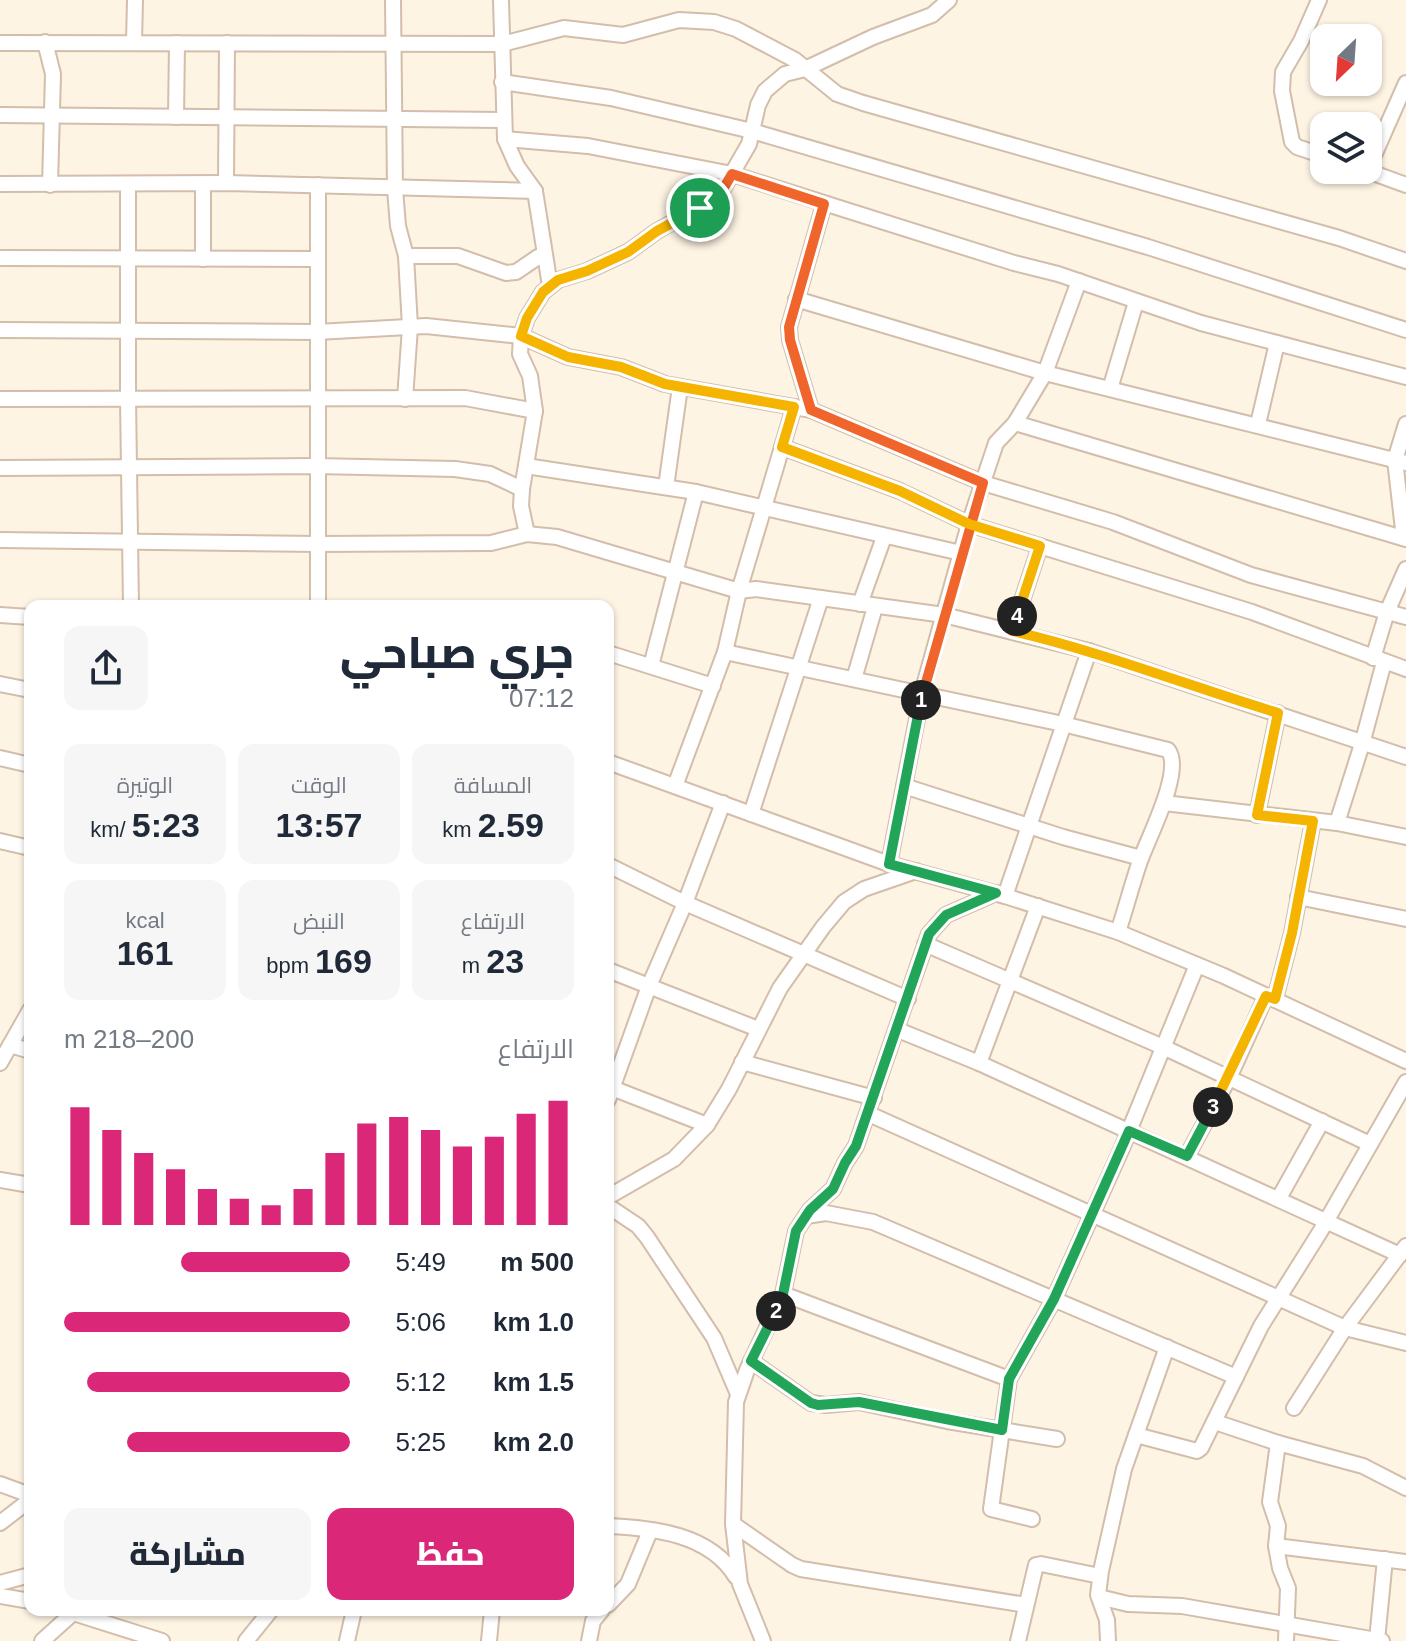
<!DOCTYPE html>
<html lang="ar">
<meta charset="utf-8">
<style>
:root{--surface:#fff;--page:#f6f6f7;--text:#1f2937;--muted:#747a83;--accent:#db2777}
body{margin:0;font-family:Helvetica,Cairo,sans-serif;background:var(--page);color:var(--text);direction:rtl;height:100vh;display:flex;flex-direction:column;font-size:30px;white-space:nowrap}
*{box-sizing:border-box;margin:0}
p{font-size:26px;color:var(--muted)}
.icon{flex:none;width:44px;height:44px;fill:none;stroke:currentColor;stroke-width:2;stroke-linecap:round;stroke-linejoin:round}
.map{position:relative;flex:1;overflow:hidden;direction:ltr}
.panel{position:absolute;left:24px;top:600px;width:590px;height:1016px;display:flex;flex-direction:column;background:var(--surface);border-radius:16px;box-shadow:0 2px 6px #0004;direction:rtl}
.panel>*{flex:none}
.needle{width:52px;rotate:205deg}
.controls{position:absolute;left:1310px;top:24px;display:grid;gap:16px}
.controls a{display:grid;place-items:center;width:72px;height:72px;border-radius:16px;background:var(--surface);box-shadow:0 2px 6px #0004;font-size:40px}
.pin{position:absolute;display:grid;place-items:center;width:68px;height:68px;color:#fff;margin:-34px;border:4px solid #fff;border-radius:50%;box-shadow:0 2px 8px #0007}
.km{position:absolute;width:40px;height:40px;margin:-20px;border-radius:50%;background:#222;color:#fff;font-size:22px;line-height:40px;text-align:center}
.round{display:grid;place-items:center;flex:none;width:84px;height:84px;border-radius:16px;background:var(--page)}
.summary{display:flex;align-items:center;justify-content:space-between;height:136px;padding:0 40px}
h1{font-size:44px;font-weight:800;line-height:60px}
.stats{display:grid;grid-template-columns:repeat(3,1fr);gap:12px;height:136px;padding:8px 40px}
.stats div{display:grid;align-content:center;border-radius:16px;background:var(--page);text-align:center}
.stats b{font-size:34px;font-weight:800}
.stats small{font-size:22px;font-weight:400}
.stats p{font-size:22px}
.chart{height:224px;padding:16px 40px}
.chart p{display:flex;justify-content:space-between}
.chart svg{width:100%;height:144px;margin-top:8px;stroke:var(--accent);stroke-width:6}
.primary-button{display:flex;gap:16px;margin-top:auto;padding:16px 40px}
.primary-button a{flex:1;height:92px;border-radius:16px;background:var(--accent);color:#fff;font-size:32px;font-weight:800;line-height:92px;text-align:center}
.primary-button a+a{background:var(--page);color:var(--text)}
ul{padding:0 40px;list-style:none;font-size:26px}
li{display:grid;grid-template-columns:128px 96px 1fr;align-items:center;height:60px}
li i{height:20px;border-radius:10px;background:var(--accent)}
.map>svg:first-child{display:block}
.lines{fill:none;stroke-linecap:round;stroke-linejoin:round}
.minor-casing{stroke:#d3bdab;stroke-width:18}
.minor{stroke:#fff;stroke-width:14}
.split-1-casing{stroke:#fff;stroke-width:16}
.split-2-casing{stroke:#fff;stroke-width:16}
.split-3-casing{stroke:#fff;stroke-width:16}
.split-4-casing{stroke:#fff;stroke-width:16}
.split-5-casing{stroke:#fff;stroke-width:16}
.split-1{stroke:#f0652b;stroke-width:10}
.split-2{stroke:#22a559;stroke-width:10}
.split-3{stroke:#22a559;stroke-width:10}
.split-4{stroke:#f5b400;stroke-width:10}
.split-5{stroke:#f5b400;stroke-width:10}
</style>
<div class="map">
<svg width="1406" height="1641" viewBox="0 0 1406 1641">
<rect width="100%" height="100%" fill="#fef4e4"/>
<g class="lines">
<defs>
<g id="minor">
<polyline points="393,0 395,189 398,226 406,256 410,327 405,399"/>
<polyline points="501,0 505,139 517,166 535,191 550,286"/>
<polyline points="1319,0 1301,41 1283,72 1282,91 1292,142 1297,147 1324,156"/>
<polyline points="45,42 53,74 50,185"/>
<polyline points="134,42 135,0"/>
<polyline points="0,43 502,44 564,28 623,35 679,20 714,22 736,29 795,60 837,94 863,103 1339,238 1406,261"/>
<polyline points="502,82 611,98 752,131 1148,247 1406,330"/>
<polyline points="0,115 503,120"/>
<polyline points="176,117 177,43"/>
<polyline points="505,139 588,146 732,174 1014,263 1058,274 1201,323 1406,377"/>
<polyline points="1368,169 1406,83"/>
<polyline points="1365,170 1406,185"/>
<polyline points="226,183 227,43"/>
<polyline points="0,184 226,183 535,191"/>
<polyline points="128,185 128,399 131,606"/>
<polyline points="406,256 458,256 506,273 516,272 538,257 545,256"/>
<polyline points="0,258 318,259"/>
<polyline points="203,259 203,184"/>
<polyline points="796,299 1045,373 1406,463"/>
<polyline points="0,330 317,332 426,326 521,336 568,357 621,367 665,384 811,410 983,483 1113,522 1251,575 1406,617"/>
<polyline points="1110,389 1136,302"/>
<polyline points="0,399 465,398 535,411"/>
<polyline points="811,410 790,340 789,327 824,204"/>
<polyline points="1015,423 1406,539"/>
<polyline points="1258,424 1277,343"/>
<polyline points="782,447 900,491 969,524 1252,612 1406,669"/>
<polyline points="526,466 696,492 961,553"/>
<polyline points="0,468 316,466 455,469 490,474 522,489"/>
<polyline points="666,487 680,387"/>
<polyline points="527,534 521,506 522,489 535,411 530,376 520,354 521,336 527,318 543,292 558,280 587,271 628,252 657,231 719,196 749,144 758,105 765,91 785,74 805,69 873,37 932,15 949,0"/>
<polyline points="1404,538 1395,460 1406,424"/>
<polyline points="0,540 318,544 491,543 527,534 557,537 739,591 756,589 944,615 1089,651 1406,757"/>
<polyline points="860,604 884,537"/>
<polyline points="318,606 318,185"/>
<polyline points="0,615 30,617"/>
<polyline points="1012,631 1040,546"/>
<path d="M725 652 1063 724 1168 750C1184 770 1148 838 1140 861 1132 884 1126 908 1118 932"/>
<polyline points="608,653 713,686"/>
<polyline points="1373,658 1387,612 1406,569"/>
<polyline points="651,666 696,492"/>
<polyline points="854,679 875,607"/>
<polyline points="0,684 30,690"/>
<polyline points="0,758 30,765"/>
<polyline points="608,762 889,864 1005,896 1118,932 1224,976 1406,1061"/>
<polyline points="675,786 725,652 739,591 794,407"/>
<polyline points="904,786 1063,837 1141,858"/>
<polyline points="1164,803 1337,823 1406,837"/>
<polyline points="751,814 821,598"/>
<polyline points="1257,815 1278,713"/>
<polyline points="1337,823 1362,744 1384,662"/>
<polyline points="0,841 30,848"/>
<polyline points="889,864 922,693 969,524 996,443 1015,423 1045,373 1079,281"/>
<polyline points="608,865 685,903 908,999"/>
<polyline points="1005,896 1089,651"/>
<polyline points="1298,897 1406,919"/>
<polyline points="925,944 1163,1047 1370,1144"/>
<polyline points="608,970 758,1029"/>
<polyline points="1275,999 1292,933 1313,821"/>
<polyline points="898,1030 979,1063 1400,1255"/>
<polyline points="10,1045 30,1051"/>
<polyline points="742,1062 874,1098"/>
<polyline points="0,1063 30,1010"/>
<polyline points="979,1063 1038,906"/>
<polyline points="612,1088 707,1125"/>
<polyline points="608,1100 649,986 685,903 723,803"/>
<polyline points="869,1114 1345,1328 1406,1343"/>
<polyline points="1187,1156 1229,1078 1266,996"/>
<polyline points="0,1180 30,1185"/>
<polyline points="608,1197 674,1159 707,1125 729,1089 780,988 823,927 844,902 864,889 916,871"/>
<polyline points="1279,1198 1322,1121"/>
<polyline points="608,1206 638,1226 647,1237 714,1338 738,1394"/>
<polyline points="806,1216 826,1213 873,1222 1236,1377"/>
<polyline points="783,1294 1009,1379"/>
<polyline points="751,1361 811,1403 826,1405 859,1402 947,1421 1057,1439"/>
<polyline points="1294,1408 1345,1328 1406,1246"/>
<polyline points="1215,1422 1278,1443 1363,1466 1406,1488"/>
<polyline points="1136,1435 1197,1451 1201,1448 1261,1326 1320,1232 1406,1082"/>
<polyline points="1278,1443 1270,1502 1278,1526 1276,1546 1280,1568 1288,1588 1286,1641"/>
<polyline points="0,1484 30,1495"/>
<polyline points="1032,1519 991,1509 1009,1379 1054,1299 1122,1148 1197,965"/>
<polyline points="0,1523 30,1500"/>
<polyline points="733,1524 792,1565 801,1569 1026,1605"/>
<path d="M608 1526C654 1528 710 1534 736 1577"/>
<polyline points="1276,1546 1406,1562"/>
<polyline points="0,1583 30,1575"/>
<polyline points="0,1596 30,1601"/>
<polyline points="1099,1597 1128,1604 1182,1606 1382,1641"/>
<polyline points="608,1605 628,1584 650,1531"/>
<polyline points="64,1610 162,1641"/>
<polyline points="1377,1640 1385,1559"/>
<polyline points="42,1641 73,1613"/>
<polyline points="246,1641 271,1610"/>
<polyline points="347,1641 354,1610"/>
<polyline points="489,1641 492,1610"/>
<polyline points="589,1641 593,1621 602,1610"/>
<polyline points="763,1641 740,1584 733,1524 736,1402 747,1370 783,1294 796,1231 810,1210 833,1189 845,1163 856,1146 929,934 946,915 996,893"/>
<polyline points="1018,1641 1036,1565 1041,1564 1100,1576"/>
<polyline points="1108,1641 1107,1620 1098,1595 1101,1571 1124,1469 1167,1347"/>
</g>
</defs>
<!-- minor casing -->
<use href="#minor" class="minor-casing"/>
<!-- minor -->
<use href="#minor" class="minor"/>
</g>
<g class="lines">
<defs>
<polyline id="split-1" points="700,208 719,196 732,174 824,204 789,327 790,340 811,410 983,483 921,700"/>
<polyline id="split-2" points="776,1311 783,1294 796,1231 810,1210 833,1189 845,1163 856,1146 929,934 946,915 996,893 889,864 921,700"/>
<polyline id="split-3" points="776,1311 751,1361 811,1403 818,1405 859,1402 1002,1430 1009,1379 1054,1299 1129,1131 1187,1156 1213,1107"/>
<path id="split-4" d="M1017 616 1012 631C1102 652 1189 686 1278 713L1257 815 1313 821 1292 933 1275 999 1266 996 1213 1107"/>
<polyline id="split-5" points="700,208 657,231 628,252 587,271 558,280 543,292 527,318 521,336 568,357 621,367 665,384 794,407 782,447 900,491 969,524 1040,546 1017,616"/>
</defs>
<!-- split-1 casing -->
<use href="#split-1" class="split-1-casing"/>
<!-- split-2 casing -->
<use href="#split-2" class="split-2-casing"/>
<!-- split-3 casing -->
<use href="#split-3" class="split-3-casing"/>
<!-- split-4 casing -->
<use href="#split-4" class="split-4-casing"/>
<!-- split-5 casing -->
<use href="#split-5" class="split-5-casing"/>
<!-- split-1 -->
<use href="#split-1" class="split-1"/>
<!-- split-2 -->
<use href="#split-2" class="split-2"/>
<!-- split-3 -->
<use href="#split-3" class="split-3"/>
<!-- split-4 -->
<use href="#split-4" class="split-4"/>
<!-- split-5 -->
<use href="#split-5" class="split-5"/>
</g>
</svg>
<div class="controls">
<a><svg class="needle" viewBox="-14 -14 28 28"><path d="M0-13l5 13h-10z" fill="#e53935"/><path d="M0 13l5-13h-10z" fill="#747a83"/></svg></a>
<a><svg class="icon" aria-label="layers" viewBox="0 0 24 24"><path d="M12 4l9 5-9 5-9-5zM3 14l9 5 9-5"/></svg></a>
</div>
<div class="pin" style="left:700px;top:208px;background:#1e9e55"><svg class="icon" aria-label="arrive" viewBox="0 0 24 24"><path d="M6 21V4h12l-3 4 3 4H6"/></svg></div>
<b class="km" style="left:921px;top:700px">1</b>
<b class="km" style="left:776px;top:1311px">2</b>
<b class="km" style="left:1213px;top:1107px">3</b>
<b class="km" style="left:1017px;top:616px">4</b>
<section class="panel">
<div class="summary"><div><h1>جري صباحي</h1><p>07:12</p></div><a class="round"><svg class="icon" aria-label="share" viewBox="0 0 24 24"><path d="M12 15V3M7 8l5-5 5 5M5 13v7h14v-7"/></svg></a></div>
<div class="stats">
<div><p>المسافة</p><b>2.59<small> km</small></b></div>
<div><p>الوقت</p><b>13:57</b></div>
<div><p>الوتيرة</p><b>5:23<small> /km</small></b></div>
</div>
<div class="stats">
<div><p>الارتفاع</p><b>23<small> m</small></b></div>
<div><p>النبض</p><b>169<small> bpm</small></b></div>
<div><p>kcal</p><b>161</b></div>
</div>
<div class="chart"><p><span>الارتفاع</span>200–218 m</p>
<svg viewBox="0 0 160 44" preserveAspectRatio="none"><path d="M5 44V8M15 44V15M25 44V22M35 44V27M45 44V33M55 44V36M65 44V38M75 44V33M85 44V22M95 44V13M105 44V11M115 44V15M125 44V20M135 44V17M145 44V10M155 44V6"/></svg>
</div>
<ul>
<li><b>500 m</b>5:49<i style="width:59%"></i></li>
<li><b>1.0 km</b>5:06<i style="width:100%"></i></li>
<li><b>1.5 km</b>5:12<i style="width:92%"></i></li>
<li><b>2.0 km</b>5:25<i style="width:78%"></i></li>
</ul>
<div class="primary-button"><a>حفظ</a><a>مشاركة</a></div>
</section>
</div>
